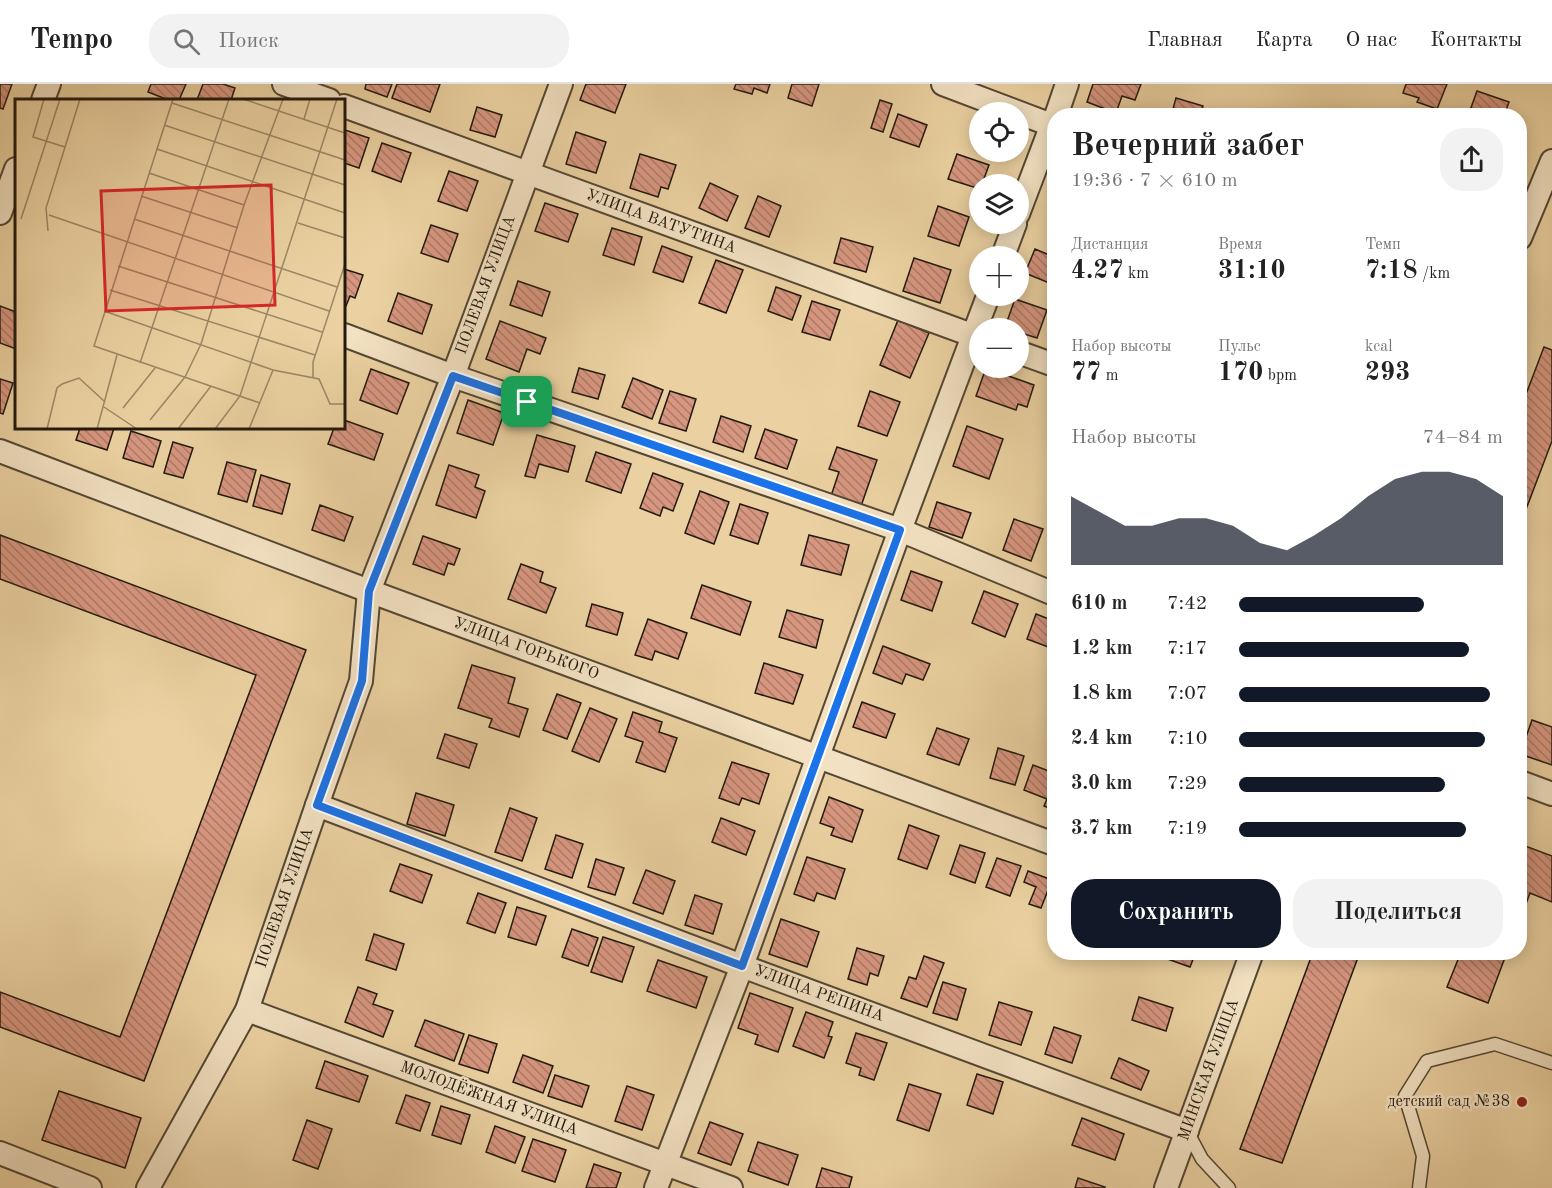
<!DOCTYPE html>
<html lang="ru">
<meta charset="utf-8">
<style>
:root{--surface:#fff;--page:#f2f2f2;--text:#222;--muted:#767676;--line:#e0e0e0;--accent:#111827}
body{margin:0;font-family:"Old Standard TT",serif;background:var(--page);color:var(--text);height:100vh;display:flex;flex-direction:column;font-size:22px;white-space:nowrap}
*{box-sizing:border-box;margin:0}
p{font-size:20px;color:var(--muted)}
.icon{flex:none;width:33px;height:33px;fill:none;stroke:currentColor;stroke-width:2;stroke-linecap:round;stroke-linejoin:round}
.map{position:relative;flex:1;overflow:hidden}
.panel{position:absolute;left:1047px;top:24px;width:480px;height:852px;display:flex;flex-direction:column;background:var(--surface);border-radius:24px;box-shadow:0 3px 15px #0003}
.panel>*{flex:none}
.tools{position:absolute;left:969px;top:18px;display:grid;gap:12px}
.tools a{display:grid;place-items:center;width:60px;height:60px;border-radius:50%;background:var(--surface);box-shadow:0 3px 15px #0003;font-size:30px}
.pin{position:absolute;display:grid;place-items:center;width:51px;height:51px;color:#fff;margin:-26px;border-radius:12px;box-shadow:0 3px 9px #0006}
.round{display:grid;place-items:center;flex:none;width:63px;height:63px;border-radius:24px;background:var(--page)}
.overview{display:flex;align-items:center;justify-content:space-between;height:102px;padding:0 24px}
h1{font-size:33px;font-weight:800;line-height:45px}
.metrics{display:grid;grid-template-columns:repeat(3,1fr);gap:9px;height:102px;padding:6px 24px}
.metrics div{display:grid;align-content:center}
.metrics b{font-size:26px;font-weight:800}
.metrics small{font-size:16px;font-weight:400}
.metrics p{font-size:16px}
.chart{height:168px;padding:12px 24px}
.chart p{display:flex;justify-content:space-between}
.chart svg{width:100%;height:108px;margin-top:6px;fill:var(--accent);opacity:.7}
.cta{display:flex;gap:12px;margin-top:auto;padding:12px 24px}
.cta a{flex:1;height:69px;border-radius:24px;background:var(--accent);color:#fff;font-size:24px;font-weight:800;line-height:69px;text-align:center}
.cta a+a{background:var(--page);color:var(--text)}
ul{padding:0 24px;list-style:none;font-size:20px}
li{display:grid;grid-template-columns:96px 72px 1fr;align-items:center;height:45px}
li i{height:15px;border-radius:8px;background:var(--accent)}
header{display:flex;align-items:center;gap:36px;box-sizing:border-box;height:84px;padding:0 30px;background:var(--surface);border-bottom:2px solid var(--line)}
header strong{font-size:28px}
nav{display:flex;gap:33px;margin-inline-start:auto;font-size:21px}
.search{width:420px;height:54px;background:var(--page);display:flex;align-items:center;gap:15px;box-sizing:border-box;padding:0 21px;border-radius:24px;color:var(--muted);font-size:22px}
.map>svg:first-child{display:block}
.building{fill:url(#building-back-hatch);stroke:#22190f;stroke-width:1.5}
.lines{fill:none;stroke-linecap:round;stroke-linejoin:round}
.service-casing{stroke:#544734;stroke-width:15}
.minor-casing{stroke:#544734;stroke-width:26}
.service{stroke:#f2e1c2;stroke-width:12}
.minor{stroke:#f2e1c2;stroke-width:22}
.route-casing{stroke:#fff;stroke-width:12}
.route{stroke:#1a73e8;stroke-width:8}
.poi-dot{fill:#8f2418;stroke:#f2e1c2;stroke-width:2}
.labels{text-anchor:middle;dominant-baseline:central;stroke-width:5;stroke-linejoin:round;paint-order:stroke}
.street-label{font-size:16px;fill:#22190f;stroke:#f2e1c2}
.poi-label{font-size:16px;fill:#22190f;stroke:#f2e1c2;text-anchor:end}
.inset-road{fill:none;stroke:#9b8767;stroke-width:1.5}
.view{fill:#d62828;fill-opacity:0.15;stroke:#d62828;stroke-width:3}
.inset-edge{fill:none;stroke:#22190f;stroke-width:3}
</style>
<header>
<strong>Tempo</strong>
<div class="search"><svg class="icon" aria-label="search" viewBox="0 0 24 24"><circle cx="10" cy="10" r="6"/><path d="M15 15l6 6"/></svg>Поиск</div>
<nav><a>Главная</a><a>Карта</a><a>О нас</a><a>Контакты</a></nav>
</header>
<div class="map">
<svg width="1552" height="1104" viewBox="0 0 1552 1104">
<defs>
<pattern id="building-back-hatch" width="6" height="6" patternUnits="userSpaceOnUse" patternTransform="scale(1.5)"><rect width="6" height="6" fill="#d7967f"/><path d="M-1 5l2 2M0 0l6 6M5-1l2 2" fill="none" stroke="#ae7a66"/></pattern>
</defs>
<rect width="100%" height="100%" fill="#ebd1a1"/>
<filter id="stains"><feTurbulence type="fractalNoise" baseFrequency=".00333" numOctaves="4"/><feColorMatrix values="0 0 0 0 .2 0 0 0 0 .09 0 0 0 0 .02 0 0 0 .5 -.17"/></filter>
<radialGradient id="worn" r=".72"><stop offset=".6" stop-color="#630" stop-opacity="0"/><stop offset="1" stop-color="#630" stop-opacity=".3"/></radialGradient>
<!-- building -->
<g class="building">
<polygon points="0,0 12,0 3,25 0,24"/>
<polygon points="151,0 186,0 179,16 165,16 166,15 148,8"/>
<polygon points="203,0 223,0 235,4 231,16 197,16"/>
<polygon points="366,0 392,0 387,13 365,5"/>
<polygon points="397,0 440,0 430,28 392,14"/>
<polygon points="586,0 626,0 615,29 580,16"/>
<polygon points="736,0 770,0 767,9 754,4 752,10 734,5"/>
<polygon points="792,0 819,0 812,22 788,14"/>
<polygon points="1093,0 1141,0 1135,16 1122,12 1116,29 1087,18"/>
<polygon points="1406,0 1447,0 1437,25 1417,18 1419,14 1403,9"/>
<polygon points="1477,7 1509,18 1504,32 1468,32"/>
<polygon points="1176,14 1203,22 1200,32 1171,32"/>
<polygon points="880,16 892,20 883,48 871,44"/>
<polygon points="477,23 502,31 495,53 470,46"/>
<polygon points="898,30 927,41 919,63 890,53"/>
<polygon points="345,46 369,54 359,84 344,79 344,51"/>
<polygon points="576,48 606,58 596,89 566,80"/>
<polygon points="382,59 411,69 401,98 372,87"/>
<polygon points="640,70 676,81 668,105 661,103 658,113 630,104"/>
<polygon points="957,70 989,81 982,100 980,100 980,105 948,95"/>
<polygon points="449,87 478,97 467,127 438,117"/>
<polygon points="710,99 738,112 727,137 699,124"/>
<polygon points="758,112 781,122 769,153 745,144"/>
<polygon points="545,119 578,130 568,158 535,147"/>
<polygon points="938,122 969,133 959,162 928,152"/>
<polygon points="431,141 458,150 448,178 421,169"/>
<polygon points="612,144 642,153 634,181 603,171"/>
<polygon points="841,154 873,163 866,188 834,179"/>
<polygon points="662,162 692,173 683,198 653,188"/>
<polygon points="1035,165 1054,173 1054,201 1025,189"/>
<polygon points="914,174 951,186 940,219 903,207"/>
<polygon points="716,176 743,186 726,229 699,219"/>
<polygon points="344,185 363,191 355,214 350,212 346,222 344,221"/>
<polygon points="518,197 550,208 542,232 510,221"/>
<polygon points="776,203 801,212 792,236 768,227"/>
<polygon points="398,209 432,221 422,250 388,237"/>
<polygon points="1015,215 1047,226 1037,254 1018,248 1018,244 1005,243"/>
<polygon points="812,217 840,226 830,256 802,248"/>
<polygon points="0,222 16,228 16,265 0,259"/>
<polygon points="898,236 929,249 910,294 880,281"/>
<polygon points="500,237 546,254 540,270 527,265 519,288 486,275"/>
<polygon points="1544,263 1552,266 1552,357 1520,441 1520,326"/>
<polygon points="579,284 605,291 598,315 572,308"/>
<polygon points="986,284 1034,301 1027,323 1018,320 1016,326 976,312"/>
<polygon points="371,285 409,299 397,330 360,316"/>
<polygon points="633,294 663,306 652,335 622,323"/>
<polygon points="0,295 13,299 3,330 0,329"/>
<polygon points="670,307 696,315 686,347 659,339"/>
<polygon points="870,307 900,318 887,352 858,342"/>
<polygon points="468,316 504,329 493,361 457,349"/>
<polygon points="721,332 751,342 743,368 713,358"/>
<polygon points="344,336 383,350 374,376 328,360 334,344 344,344"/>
<polygon points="967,342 1003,355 989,395 953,382"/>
<polygon points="80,344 114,344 107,366 76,356"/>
<polygon points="765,345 797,356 787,385 755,374"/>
<polygon points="131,347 161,357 153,383 123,374"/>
<polygon points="537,351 575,362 568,388 539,380 535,394 525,392"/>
<polygon points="173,358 193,364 183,394 164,389"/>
<polygon points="837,363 877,376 860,425 830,415 839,388 829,385"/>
<polygon points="596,368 631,380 621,409 586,397"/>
<polygon points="227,378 256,386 247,418 218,410"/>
<polygon points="449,381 479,391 475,403 485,407 476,434 436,421"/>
<polygon points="653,389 683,400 673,427 663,423 660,432 640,424"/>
<polygon points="261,391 290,400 282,430 253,422"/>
<polygon points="700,407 729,418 714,460 685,449"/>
<polygon points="937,418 971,429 962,454 929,443"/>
<polygon points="740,420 768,429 758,460 730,451"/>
<polygon points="320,421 353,433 344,457 312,446"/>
<polygon points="1014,435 1043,445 1031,477 1003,466"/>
<polygon points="0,451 306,566 144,997 0,943 0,908 120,953 256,591 0,495"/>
<polygon points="809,451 849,461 841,491 801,481"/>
<polygon points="423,452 460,465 454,481 448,479 444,491 413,480"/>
<polygon points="521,480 543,488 540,498 556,504 546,529 508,515"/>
<polygon points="911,487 942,498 932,527 901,516"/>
<polygon points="702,501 751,518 740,551 691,534"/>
<polygon points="984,507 1018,520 1005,553 972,539"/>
<polygon points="592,520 623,529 617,551 586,542"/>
<polygon points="787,526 823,536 816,564 779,553"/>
<polygon points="1036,530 1054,537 1054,553 1051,564 1027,555"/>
<polygon points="648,535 687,549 678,575 655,567 652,576 635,571"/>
<polygon points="883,562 930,580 923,596 906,590 902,600 873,589"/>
<polygon points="764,579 803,591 793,620 755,609"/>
<polygon points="472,581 515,594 508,619 528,625 519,653 489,643 492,635 458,624"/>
<polygon points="557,610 581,619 567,655 543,646"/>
<polygon points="862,618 895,630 886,654 853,643"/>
<polygon points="590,624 617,635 599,678 572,667"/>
<polygon points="633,628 662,638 659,648 677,654 665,688 636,678 643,658 625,652"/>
<polygon points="1532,636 1552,643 1552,681 1520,670"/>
<polygon points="937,644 969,655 959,681 927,670"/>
<polygon points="445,650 477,660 469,684 437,674"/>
<polygon points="998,664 1024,672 1015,701 990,694"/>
<polygon points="732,678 769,690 759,720 742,714 739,721 719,714"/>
<polygon points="1033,681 1054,689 1054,726 1044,722 1047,715 1024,706"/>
<polygon points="416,709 454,721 445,752 407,740"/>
<polygon points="829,713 863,726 852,758 831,751 834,744 820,739"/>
<polygon points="510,724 537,734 522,777 495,768"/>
<polygon points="721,734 755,747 746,771 712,758"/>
<polygon points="909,741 939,752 927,785 898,775"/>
<polygon points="556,751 583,760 572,794 545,785"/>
<polygon points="1520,760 1552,772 1552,818 1530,809 1520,836"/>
<polygon points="960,761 985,769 975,799 950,790"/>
<polygon points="807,773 845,785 835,815 817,809 814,817 794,810"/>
<polygon points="997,774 1021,782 1010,812 986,803"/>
<polygon points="596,775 624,784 615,811 588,803"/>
<polygon points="400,780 432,791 422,819 390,807"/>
<polygon points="646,786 675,797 663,830 633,819"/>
<polygon points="1028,787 1052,796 1041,824 1029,820 1036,803 1024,798"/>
<polygon points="478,809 506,819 495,849 467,839"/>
<polygon points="695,811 722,820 713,850 685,841"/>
<polygon points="517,823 546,832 536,861 508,853"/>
<polygon points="781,835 819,848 807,883 769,870"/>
<polygon points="572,845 598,854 588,882 562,873"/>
<polygon points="374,850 404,860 396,886 366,876"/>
<polygon points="603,853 634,863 622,898 591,888"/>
<polygon points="857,864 884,872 878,892 870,889 867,901 848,895"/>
<polygon points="1164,868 1196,868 1190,883 1162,873"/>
<polygon points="1313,868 1360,868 1282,1079 1240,1065"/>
<polygon points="1461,868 1507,868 1488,919 1447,903"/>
<polygon points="924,872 944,879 927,923 901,914 909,893 916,895"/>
<polygon points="658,876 707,893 696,924 647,907"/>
<polygon points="943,898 966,905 957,936 933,929"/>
<polygon points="358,903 377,910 373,920 393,927 383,953 345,938"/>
<polygon points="750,909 793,924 778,968 755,960 758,951 738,944"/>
<polygon points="1139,913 1173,924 1166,947 1132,936"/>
<polygon points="999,918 1032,928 1021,961 989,951"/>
<polygon points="806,928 833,938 828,952 832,953 824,974 793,962"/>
<polygon points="425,936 464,950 454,977 415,962"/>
<polygon points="1054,943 1081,952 1072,979 1045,970"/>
<polygon points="856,949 887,959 874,996 859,991 861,984 846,979"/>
<polygon points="469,951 497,960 488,989 459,980"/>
<polygon points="523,971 553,982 543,1009 513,998"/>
<polygon points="1119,974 1149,987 1141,1006 1111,994"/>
<polygon points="325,977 368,992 359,1018 316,1004"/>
<polygon points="977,990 1003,998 993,1030 967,1021"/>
<polygon points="555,991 589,1002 582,1023 548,1012"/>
<polygon points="909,1000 941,1010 929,1047 897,1036"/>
<polygon points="627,1002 654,1011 642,1046 615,1037"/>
<polygon points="59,1007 141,1034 125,1084 42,1056"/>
<polygon points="406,1011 430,1019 420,1047 396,1039"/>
<polygon points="441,1022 470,1031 461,1060 432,1051"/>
<polygon points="1082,1034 1124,1050 1115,1076 1072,1061"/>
<polygon points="307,1036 332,1045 318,1085 293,1076"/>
<polygon points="710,1038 743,1050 731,1081 698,1069"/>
<polygon points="495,1042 525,1053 515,1079 486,1068"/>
<polygon points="533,1055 566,1066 555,1098 522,1087"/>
<polygon points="758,1058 798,1071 788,1101 748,1087"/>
<polygon points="594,1080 621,1089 616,1104 586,1104"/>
<polygon points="822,1084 852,1093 849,1104 816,1104"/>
<polygon points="1078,1094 1105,1103 1104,1104 1075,1104"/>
</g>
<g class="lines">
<defs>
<g id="service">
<polyline points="1187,1047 1202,1075 1229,1104"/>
<polyline points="1419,1104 1423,1072 1405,1012 1427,977 1495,960 1552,979"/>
</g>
<g id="minor">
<polyline points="284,0 329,16"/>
<polyline points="943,0 1054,42"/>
<polyline points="43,16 49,0"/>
<polyline points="344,22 980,254"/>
<polyline points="1056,32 1067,0"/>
<polyline points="0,129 16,85"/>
<polyline points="1018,130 1054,35"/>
<polyline points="1520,154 1552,77"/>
<polyline points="1003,172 1015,140"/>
<polyline points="344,251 453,292 900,446 1054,510"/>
<polyline points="1018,268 1054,281"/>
<polyline points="0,367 369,507 1054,760"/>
<polyline points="1520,698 1552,710"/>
<polyline points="317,721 742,882 1187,1047"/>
<polyline points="247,926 731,1104"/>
<polyline points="0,1069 90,1104"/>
<polyline points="148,1104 247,926 317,721 361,597 369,507 453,292 561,0"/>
<polyline points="656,1104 742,882 900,446 988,212"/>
<polyline points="1166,1104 1252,868"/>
</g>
</defs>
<!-- service casing -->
<use href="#service" class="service-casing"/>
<!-- minor casing -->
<use href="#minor" class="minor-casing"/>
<!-- service -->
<use href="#service" class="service"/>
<!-- minor -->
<use href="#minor" class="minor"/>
</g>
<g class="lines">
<defs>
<polygon id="route" points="453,292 900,446 742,882 317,721 362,597 369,507"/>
</defs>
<!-- route casing -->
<use href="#route" class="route-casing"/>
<!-- route -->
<use href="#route" class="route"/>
</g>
<!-- markers -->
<circle class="poi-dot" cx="1522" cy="1018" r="6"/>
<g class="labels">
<!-- street labels -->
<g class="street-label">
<text transform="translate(661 138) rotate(20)">УЛИЦА ВАТУТИНА</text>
<text transform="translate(486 201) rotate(-70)">ПОЛЕВАЯ УЛИЦА</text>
<text transform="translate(526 565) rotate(20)">УЛИЦА ГОРЬКОГО</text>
<text transform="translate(285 814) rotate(-71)">ПОЛЕВАЯ УЛИЦА</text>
<text transform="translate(819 910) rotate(20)">УЛИЦА РЕПИНА</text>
<text transform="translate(1209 986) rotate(-70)">МИНСКАЯ УЛИЦА</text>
<text transform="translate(489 1015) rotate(20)">МОЛОДЁЖНАЯ УЛИЦА</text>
</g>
<!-- poi labels -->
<g class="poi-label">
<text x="1510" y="1018">детский сад №38</text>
</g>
</g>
<!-- overview -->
<g transform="translate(15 15)">
<rect width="330" height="330" fill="#ebd1a1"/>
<path class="inset-road" d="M29 0 18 38 50 48M158 0 79 247 245 304M228 0 330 34M157 4 330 61M289 20 295 0M149 26 330 86M142 50 330 114M134 74 229 106M126 97 223 129M34 116 314 212M6 120 45 0M119 120 322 188M283 124 330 139M33 132 31 109 65 0M103 167 307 233M95 191 300 256M89 212 258 271 304 280 315 305H330M125 264 214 0M298 279V263L330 165M89 308 122 330M108 309 140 269M135 321 170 278 186 245 229 106 268 0M32 330 42 289 47 285 64 279 89 302M82 330 102 256M163 330 196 287M200 330 225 297 322 0M234 330 258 271"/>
<path class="view" d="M256 86 260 206 91 212 86 92Z"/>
<rect width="330" height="330" class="inset-edge"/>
</g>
<rect width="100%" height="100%" filter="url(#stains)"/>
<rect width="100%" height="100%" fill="url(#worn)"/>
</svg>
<div class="tools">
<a><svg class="icon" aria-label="locate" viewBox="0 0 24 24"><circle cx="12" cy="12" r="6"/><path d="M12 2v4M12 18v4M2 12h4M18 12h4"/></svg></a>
<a><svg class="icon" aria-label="layers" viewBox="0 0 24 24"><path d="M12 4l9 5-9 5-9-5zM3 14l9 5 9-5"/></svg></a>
<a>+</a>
<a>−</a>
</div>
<div class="pin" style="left:527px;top:318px;background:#1e9e55"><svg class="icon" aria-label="arrive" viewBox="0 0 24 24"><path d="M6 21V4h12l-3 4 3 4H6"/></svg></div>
<section class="panel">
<div class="overview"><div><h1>Вечерний забег</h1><p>19:36 · 7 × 610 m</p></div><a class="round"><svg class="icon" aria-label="share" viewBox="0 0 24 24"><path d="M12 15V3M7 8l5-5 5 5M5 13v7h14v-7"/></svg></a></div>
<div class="metrics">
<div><p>Дистанция</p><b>4.27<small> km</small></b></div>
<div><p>Время</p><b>31:10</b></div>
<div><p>Темп</p><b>7:18<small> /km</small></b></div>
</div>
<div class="metrics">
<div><p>Набор высоты</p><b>77<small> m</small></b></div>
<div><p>Пульс</p><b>170<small> bpm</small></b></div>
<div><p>kcal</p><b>293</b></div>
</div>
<div class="chart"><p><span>Набор высоты</span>74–84 m</p>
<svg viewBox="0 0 160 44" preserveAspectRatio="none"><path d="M0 44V16L10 22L20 28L30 28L40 25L50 25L60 28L70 35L80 38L90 32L100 25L110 16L120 9L130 6L140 6L150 9L160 16V44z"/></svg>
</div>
<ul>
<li><b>610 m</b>7:42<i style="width:70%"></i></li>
<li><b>1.2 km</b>7:17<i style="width:87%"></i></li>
<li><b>1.8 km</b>7:07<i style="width:95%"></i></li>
<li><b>2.4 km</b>7:10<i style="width:93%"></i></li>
<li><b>3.0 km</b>7:29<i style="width:78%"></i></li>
<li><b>3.7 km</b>7:19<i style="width:86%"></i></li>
</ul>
<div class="cta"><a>Сохранить</a><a>Поделиться</a></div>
</section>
</div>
